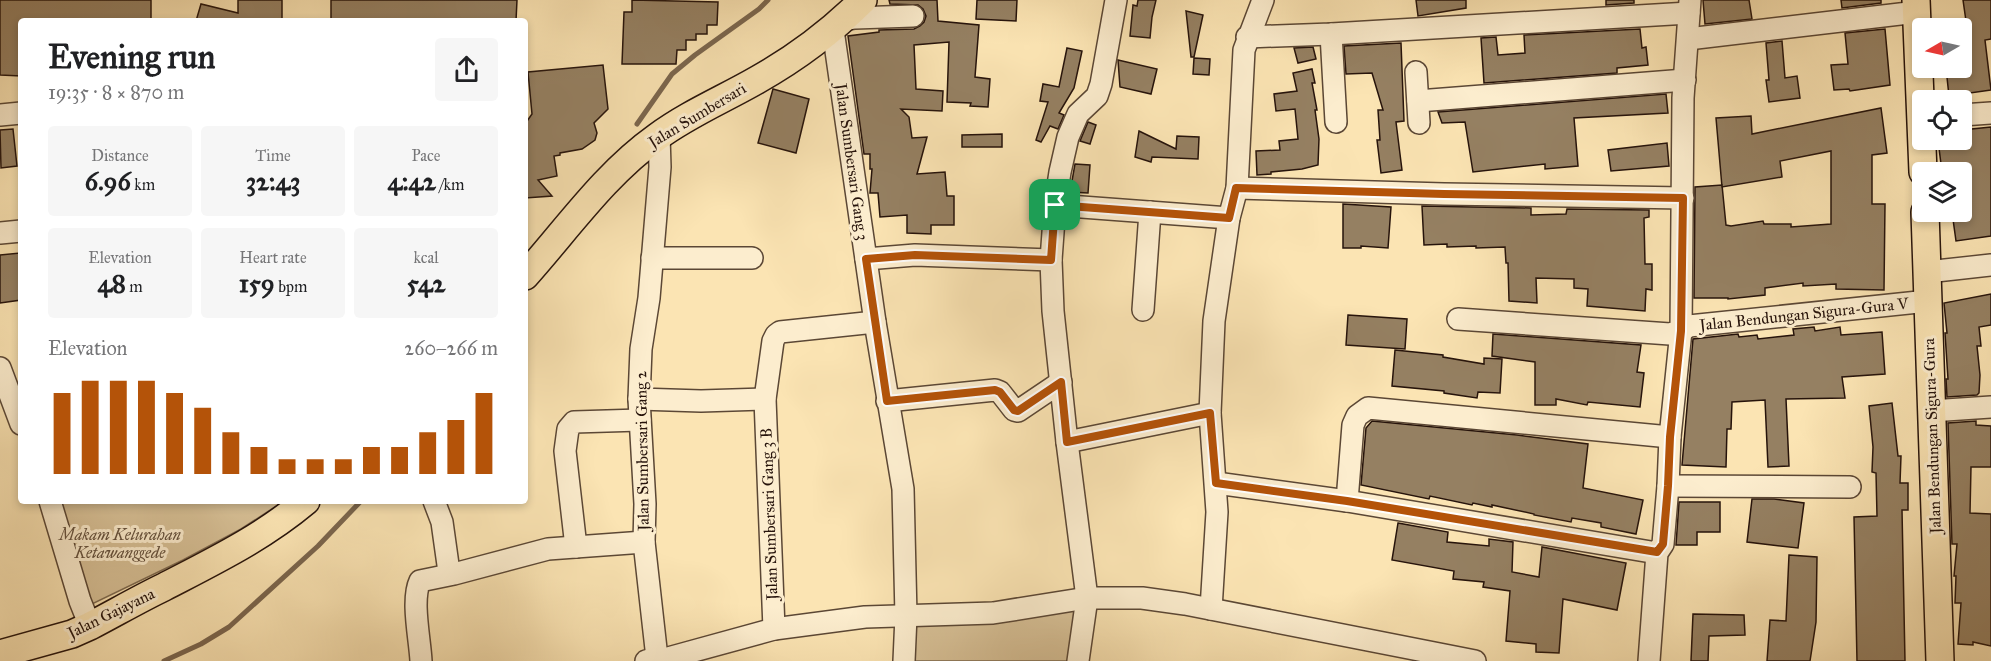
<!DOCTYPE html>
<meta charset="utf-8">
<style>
:root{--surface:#fff;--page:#f6f6f6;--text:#202124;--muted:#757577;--accent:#b45309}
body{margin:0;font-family:"IM FELL Great Primer",serif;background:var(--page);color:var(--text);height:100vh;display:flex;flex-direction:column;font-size:22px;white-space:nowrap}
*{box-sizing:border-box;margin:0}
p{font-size:20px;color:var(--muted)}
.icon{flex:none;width:33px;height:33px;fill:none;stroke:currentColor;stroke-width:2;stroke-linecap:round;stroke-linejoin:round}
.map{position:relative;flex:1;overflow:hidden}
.side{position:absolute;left:18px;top:18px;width:510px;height:486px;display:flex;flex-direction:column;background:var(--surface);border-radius:6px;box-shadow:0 3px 9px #0003}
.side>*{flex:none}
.needle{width:39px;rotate:261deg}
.tools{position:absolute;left:1912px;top:18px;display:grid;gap:12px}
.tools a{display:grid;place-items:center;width:60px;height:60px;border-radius:6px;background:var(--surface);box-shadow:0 3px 9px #0003;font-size:30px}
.pin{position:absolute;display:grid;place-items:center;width:51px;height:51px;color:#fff;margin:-26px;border-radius:12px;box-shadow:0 3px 9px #0006}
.round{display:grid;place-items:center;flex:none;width:63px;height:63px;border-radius:6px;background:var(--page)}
.headline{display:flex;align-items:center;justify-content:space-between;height:102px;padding:0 30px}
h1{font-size:33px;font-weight:700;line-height:45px}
.figures{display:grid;grid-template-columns:repeat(3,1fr);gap:9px;height:102px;padding:6px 30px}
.figures div{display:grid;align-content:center;border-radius:6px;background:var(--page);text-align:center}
.figures b{font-size:26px;font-weight:700}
.figures small{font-size:16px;font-weight:400}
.figures p{font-size:16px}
.chart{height:168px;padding:12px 30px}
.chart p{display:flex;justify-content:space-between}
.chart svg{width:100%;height:108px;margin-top:6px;stroke:var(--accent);stroke-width:6}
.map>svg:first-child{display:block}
.green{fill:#d7c096;stroke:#7e6a50;stroke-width:1.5}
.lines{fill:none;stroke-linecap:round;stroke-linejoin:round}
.stream{stroke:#7b664e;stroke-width:5}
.building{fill:#958062;stroke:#26130b;stroke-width:1.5}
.minor-casing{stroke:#5b4735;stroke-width:24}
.major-casing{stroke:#26130b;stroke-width:30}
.minor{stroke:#fcedce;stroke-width:21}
.major{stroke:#fbe4b3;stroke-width:27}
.route-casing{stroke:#fff;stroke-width:12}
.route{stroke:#b45309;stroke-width:8}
.labels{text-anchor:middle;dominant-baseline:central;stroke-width:6;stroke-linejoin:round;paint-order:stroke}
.street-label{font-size:16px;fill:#26130b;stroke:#fcedce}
.park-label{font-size:16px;font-style:italic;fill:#64503c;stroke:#fcedce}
</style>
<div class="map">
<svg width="1991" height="661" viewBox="0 0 1991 661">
<rect width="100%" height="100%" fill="#fbe4b3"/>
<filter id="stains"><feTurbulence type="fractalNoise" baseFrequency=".00333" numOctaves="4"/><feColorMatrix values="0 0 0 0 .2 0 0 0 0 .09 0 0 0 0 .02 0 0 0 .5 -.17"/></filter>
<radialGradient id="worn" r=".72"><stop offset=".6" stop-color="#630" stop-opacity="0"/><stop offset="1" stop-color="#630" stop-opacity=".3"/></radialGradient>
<!-- green -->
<g class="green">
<polygon points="58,501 284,501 241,529 183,560 92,604"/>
<polygon points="1077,605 1074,661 907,661 909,623"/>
</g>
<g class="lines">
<!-- stream -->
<g class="stream">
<polyline points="637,124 672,74 695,55 759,9 768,0"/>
<polyline points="164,661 201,644 229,627 318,546 361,501"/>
</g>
</g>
<!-- building -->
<g class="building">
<polygon points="0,0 151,0 151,21 21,21 21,76 0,75"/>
<polygon points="238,0 282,0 282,21 196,21 201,4 238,13"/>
<polygon points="331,0 517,0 516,21 331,21"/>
<polygon points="632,0 718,2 717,25 707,25 707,34 696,34 696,40 686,40 686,50 677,50 676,64 622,64 624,12 632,12"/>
<polygon points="889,0 937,0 938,21 979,25 975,77 990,79 988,107 970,106 971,103 947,102 949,42 914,45 916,89 943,91 942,111 901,109 909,117 912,138 927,137 917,174 945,172 947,196 954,196 954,225 931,225 931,234 907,233 907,215 880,217 878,193 870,193 872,169 870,169 870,154 864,154 848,36 879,32 879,30 914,29 920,26 924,22 926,16 923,9 918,5 890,4"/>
<polygon points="977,0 1017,0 1016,21 976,19"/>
<polygon points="1138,0 1156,0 1152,17 1150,38 1130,36 1133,5 1137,6"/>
<polygon points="1416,0 1466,0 1466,8 1418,16"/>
<polygon points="1606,0 1634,0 1634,3 1606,5"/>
<polygon points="1703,0 1749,0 1752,19 1705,24"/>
<polygon points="1841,0 1881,0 1881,3 1842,8"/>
<polygon points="1963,0 1991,0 1991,39 1985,40 1991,90 1949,96 1946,68 1962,68 1962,50 1970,49"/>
<polygon points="1186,11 1203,15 1194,57 1191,57"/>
<polygon points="1640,29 1642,48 1646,47 1648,65 1617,68 1617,73 1484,83 1481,38 1496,37 1498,55 1525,53 1524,35"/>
<polygon points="1885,29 1890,85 1850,91 1849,89 1834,90 1831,65 1848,64 1845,33"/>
<polygon points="1782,41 1785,78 1797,76 1800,98 1769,102 1766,80 1769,80 1766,43"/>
<polygon points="1401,43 1404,121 1396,122 1402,170 1381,173 1377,140 1380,140 1378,110 1383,110 1372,73 1346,74 1344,46"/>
<polygon points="1313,47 1316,59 1298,63 1294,48"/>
<polygon points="1067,48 1082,51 1074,88 1059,113 1064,115 1058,129 1050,126 1041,142 1036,140 1048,102 1040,101 1043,84 1059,87"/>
<polygon points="1194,58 1210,59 1209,75 1193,74"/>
<polygon points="1118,60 1157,69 1151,94 1120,87"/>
<polygon points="603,65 608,109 594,123 597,133 595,140 582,149 560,153 560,155 554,156 557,176 538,180 552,196 525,198 525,124 532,114 528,72"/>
<polygon points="1312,69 1315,83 1312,83 1317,110 1315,110 1319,139 1318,165 1302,169 1271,172 1271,174 1257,175 1256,151 1280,150 1279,141 1298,139 1295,109 1276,111 1274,94 1297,91 1293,73"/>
<polygon points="773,89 809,99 796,153 758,143"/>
<polygon points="1666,94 1668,113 1574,118 1578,166 1545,169 1545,164 1473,172 1465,122 1442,123 1438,112"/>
<polygon points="1881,108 1887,153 1872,155 1872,204 1885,204 1884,290 1836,289 1836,284 1803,286 1803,283 1765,288 1765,295 1728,299 1728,298 1694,298 1695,187 1722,185 1726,225 1731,226 1763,221 1764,224 1791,224 1791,227 1831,224 1831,151 1780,161 1782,177 1722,187 1716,118 1751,116 1752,134"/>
<polygon points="1088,122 1096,125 1090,144 1080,141"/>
<polygon points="1991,127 1991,236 1956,241 1952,212 1962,212 1962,172 1942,172 1938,140 1962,140 1962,130"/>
<polygon points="13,129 17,166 1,168 0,130"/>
<polygon points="1139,131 1176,149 1177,136 1199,137 1198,159 1152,157 1151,162 1135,157"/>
<polygon points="1002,134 1002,147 962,147 962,135"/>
<polygon points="1667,143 1669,166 1611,171 1608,150"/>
<polygon points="1075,164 1090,165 1088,193 1070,192"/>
<polygon points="1343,204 1391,207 1388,248 1361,246 1361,248 1343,248"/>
<polygon points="1422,206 1531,208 1531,215 1566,214 1567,209 1649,210 1649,217 1644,218 1645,264 1652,264 1652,290 1646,289 1645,311 1587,306 1588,289 1574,288 1574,279 1536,278 1537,303 1509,301 1508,263 1506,263 1505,247 1476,248 1476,246 1447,247 1447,244 1424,245"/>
<polygon points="20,253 21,300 0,303 0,255"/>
<polygon points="1991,294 1991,325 1979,327 1981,346 1977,346 1980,375 1979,393 1977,395 1947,397 1946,379 1948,379 1945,333 1947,333 1944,303"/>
<polygon points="1348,315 1407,319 1405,349 1346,345"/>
<polygon points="1814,327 1815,331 1840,327 1841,335 1882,332 1885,374 1842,377 1845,398 1786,399 1789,466 1768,467 1765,400 1732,402 1731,429 1727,429 1726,467 1682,465 1693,339 1738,334 1739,337 1757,335 1758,339 1794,335 1793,329"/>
<polygon points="1493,334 1641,345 1637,372 1644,373 1640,407 1588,402 1587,405 1556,399 1556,405 1535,405 1535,362 1492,356"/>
<polygon points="1395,350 1443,355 1443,357 1484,364 1484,358 1502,359 1500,393 1478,392 1477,398 1444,393 1444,391 1392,386"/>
<polygon points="1892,403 1898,456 1901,456 1900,483 1908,483 1908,510 1902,510 1905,661 1857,661 1854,517 1877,516 1876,473 1872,472 1873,447 1869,406"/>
<polygon points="1372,421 1517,435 1588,444 1583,488 1643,500 1636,534 1601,527 1601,523 1572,518 1571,522 1534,515 1534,514 1492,505 1492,507 1473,503 1472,505 1430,496 1429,499 1361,485 1366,428"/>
<polygon points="1976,421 1976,425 1991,426 1991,467 1971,467 1970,513 1991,514 1991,646 1973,642 1973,645 1958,644 1961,603 1955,603 1956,576 1954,576 1957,544 1952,544 1948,423"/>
<polygon points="1752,499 1774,499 1804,503 1798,548 1747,542"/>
<polygon points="1679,502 1720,502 1720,532 1697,532 1697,545 1676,545"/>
<polygon points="1398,523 1448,532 1447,542 1489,546 1489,539 1513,542 1512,572 1539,577 1542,547 1626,563 1617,610 1563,599 1559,653 1536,652 1536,644 1506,641 1510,591 1483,587 1484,582 1453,579 1454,571 1392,560"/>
<polygon points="1789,555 1817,557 1816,622 1810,661 1767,661 1770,620 1786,621"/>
<polygon points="1693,614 1744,615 1745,635 1709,636 1708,661 1691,661"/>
</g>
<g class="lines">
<defs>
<g id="minor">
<polyline points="843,20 855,18 913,16"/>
<polyline points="833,30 875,322 903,489 906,616 904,661"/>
<polyline points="1331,34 1336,122"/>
<polyline points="1247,37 1331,34 1689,13"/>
<polyline points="1688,39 1917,12"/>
<polyline points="1416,72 1419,123"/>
<polyline points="1418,101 1685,80"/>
<polyline points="0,115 21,113"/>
<polyline points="1962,115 1991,113"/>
<polyline points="1237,188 1444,194 1683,198"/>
<polyline points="1055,205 1229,218"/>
<polyline points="0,233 21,231"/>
<polyline points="652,258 752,258"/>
<polyline points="866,259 915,255 1051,260"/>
<polyline points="1927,272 1991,265"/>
<polyline points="1143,310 1150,212"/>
<polyline points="1458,319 1670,334 1681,331 1689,326 1928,301"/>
<polyline points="0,368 21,424"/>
<polyline points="639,399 701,401 765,399"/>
<polyline points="887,401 995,390 1000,392 1014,410 1018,411 1061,382"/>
<polyline points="1931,411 1991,407"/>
<polyline points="1067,442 1210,413"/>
<polyline points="1216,483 1347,501 1657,553"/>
<polyline points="1668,486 1850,487"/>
<polyline points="50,501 80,601 90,626"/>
<polyline points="434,501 442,522 449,572 451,574"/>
<polyline points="1347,501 1353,425 1357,416 1368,408 1670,437"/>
<polyline points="576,547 565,451 568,429 574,422 640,420"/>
<polyline points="1211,609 1217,512 1210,413 1214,321 1229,218 1237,188 1244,50 1263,0"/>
<polyline points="774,629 765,399 773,341 776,335 780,332 875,322"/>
<polyline points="657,658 644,542 645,504 639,399 641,349 649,298 660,167 659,135"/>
<path d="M421 661C420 639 411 600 420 581L454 574 548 549 644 542"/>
<polyline points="646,661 657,658 661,660 774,629 865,617 993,613 1087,598 1142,598 1185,604 1475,661"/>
<polyline points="1078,661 1087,598 1067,442 1053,311 1051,260 1055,205 1060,172 1068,137 1078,114 1097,96 1101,84 1116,0"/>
<polyline points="1649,661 1657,553 1663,544 1668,486 1670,437 1681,331 1683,98 1690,0"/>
</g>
<g id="major">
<polyline points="1916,0 1923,172"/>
<polyline points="1925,212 1940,661"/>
<path d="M525 276C567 229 605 174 657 137 688 114 724 99 757 80 798 57 830 33 863 0"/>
<path d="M0 654 72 634 90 626C115 613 139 599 164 587 214 561 262 538 306 501"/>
</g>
</defs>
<!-- minor casing -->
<use href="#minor" class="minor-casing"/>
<!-- major casing -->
<use href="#major" class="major-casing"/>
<!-- minor -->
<use href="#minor" class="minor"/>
<!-- major -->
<use href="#major" class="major"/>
</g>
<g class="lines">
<defs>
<polygon id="route" points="1236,188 1444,194 1683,198 1681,331 1670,437 1668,486 1663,544 1657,552 1347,501 1216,483 1210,413 1067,442 1061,382 1018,411 1014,410 1000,392 995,390 887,401 866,259 915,255 1051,260 1055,205 1229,218"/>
</defs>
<!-- route casing -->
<use href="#route" class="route-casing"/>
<!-- route -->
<use href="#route" class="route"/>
</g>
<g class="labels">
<!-- street labels -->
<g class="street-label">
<text transform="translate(697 115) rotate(-31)">Jalan Sumbersari</text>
<text transform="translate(852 162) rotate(82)">Jalan Sumbersari Gang 3</text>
<text transform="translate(1804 314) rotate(-6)">Jalan Bendungan Sigura-Gura V</text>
<text transform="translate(1932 436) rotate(-92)">Jalan Bendungan Sigura-Gura</text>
<text transform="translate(642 451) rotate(-91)">Jalan Sumbersari Gang 2</text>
<text transform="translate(769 514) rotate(-92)">Jalan Sumbersari Gang 3 B</text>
<text transform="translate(111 613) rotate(-26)">Jalan Gajayana</text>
</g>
<!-- park labels -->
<g class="park-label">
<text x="120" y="534">Makam Kelurahan<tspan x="120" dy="18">Ketawanggede</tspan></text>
</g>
</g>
<rect width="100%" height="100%" filter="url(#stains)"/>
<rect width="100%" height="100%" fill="url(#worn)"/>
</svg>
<div class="tools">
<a><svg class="needle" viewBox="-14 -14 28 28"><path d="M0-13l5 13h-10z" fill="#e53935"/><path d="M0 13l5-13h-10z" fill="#757577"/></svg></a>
<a><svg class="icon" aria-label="locate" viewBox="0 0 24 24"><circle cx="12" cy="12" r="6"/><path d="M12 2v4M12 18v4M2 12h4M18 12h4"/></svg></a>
<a><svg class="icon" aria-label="layers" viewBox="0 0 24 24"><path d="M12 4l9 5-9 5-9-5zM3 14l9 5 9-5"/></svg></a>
</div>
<div class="pin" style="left:1055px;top:205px;background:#1e9e55"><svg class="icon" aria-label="arrive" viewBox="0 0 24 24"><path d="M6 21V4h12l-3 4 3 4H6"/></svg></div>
<section class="side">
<div class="headline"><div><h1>Evening run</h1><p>19:35 · 8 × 870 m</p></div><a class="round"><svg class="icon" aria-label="share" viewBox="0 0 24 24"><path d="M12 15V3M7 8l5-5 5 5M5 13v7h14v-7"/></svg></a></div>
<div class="figures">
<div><p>Distance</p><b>6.96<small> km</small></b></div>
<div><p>Time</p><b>32:43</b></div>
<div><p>Pace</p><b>4:42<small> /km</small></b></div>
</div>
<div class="figures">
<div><p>Elevation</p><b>48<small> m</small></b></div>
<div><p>Heart rate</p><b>159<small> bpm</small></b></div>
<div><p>kcal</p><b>542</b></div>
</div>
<div class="chart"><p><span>Elevation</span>260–266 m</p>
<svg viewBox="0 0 160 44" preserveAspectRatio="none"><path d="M5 44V11M15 44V6M25 44V6M35 44V6M45 44V11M55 44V17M65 44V27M75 44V33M85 44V38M95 44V38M105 44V38M115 44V33M125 44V33M135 44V27M145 44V22M155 44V11"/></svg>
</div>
</section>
</div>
